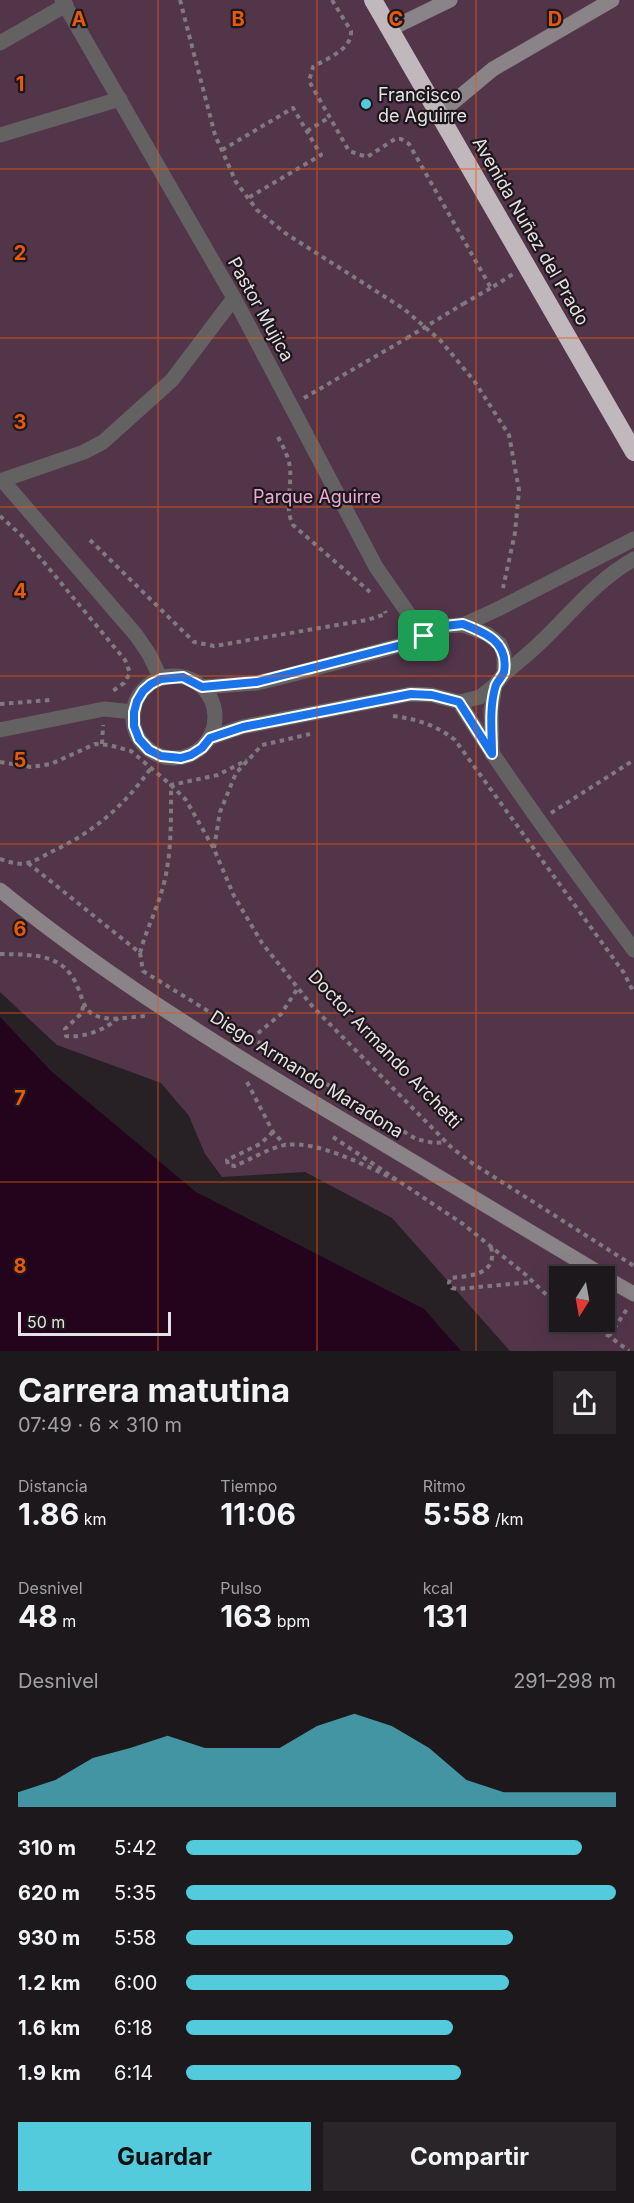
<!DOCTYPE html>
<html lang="es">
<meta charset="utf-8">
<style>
:root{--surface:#1d181c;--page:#2a2529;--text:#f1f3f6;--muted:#a0a0a3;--line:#3b373b;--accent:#54cadd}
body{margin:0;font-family:Inter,sans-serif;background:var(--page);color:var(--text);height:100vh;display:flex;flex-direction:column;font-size:22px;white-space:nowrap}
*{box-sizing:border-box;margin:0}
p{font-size:20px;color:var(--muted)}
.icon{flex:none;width:33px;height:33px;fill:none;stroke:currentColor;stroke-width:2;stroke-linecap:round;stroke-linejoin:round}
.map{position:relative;height:1351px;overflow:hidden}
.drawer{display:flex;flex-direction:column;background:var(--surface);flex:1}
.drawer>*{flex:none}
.needle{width:39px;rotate:191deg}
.fabs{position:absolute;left:549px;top:1266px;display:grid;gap:12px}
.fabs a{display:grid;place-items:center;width:66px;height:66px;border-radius:0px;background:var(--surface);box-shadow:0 6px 24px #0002,0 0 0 2px var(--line);font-size:30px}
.scale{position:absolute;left:18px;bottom:15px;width:153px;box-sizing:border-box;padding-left:6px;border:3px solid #e6e1e5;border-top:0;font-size:16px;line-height:21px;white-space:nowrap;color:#e6e1e5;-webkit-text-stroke:4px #1d171b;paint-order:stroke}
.pin{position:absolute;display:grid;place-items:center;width:51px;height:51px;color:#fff;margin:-26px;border-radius:12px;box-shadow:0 3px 9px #0006}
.round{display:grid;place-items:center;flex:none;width:63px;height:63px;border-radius:0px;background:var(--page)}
.summary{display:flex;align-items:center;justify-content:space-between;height:102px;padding:0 18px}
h1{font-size:33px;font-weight:700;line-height:45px}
.figures{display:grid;grid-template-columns:repeat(3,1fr);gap:9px;height:102px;padding:6px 18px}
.figures div{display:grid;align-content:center}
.figures b{font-size:30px;font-weight:700}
.figures small{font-size:16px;font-weight:400}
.figures p{font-size:16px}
.chart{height:168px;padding:12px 18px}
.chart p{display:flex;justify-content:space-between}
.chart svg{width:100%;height:108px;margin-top:6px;fill:var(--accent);opacity:.7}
.primary-button{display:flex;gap:12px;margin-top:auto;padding:12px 18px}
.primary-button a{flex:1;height:69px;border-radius:0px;background:var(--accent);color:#111;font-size:24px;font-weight:700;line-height:69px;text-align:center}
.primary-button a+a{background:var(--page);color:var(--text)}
ul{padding:0 18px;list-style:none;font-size:20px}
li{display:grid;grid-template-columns:96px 72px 1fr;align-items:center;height:45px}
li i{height:15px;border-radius:8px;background:var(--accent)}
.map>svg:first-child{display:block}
.green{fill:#53354a;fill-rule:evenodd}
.water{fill:#24041d}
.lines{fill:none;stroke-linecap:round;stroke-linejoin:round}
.path{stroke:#807a7f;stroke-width:4;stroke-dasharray:4.5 4.5;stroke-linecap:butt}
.street{stroke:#646163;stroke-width:15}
.secondary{stroke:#8a8488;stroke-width:15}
.highway{stroke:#c1b8be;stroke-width:18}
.path-bridge{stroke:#807a7f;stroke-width:4;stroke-dasharray:4.5 4.5;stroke-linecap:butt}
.route-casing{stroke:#fff;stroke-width:12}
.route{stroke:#1a73e8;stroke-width:8}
.grid{fill:none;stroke:#e8590c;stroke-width:1.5;stroke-opacity:0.55}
.poi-dot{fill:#54cadd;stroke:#1d171b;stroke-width:2}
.labels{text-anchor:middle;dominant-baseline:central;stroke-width:4.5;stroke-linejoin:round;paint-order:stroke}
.poi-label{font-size:18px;fill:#e6e1e5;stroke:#1d171b;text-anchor:start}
.street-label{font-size:18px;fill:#e6e1e5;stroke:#1d171b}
.park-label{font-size:18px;fill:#ecaad9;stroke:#1d171b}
.grid-label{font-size:20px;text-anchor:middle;font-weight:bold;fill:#e8590c;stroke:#1d171b;stroke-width:4.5;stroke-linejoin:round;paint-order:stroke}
</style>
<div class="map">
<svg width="634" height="1351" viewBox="0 0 634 1351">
<rect width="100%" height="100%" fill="#272025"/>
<!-- green -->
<path class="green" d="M0 0H634V1351H510L392 1218 305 1172 222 1177 205 1154 189 1116 161 1083 57 1045 0 992ZM560 1276H604V1322H560Z"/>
<!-- water -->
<polygon class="water" points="0,1017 52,1072 196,1192 424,1309 461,1351 0,1351"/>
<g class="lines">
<!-- path -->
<g class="path">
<polyline points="180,0 215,135 236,182 257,210 285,233 404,309 441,341 475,382 509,435 519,490 515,533 503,588"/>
<path d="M332 0 351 31C352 50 327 58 313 67L309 81 349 151 367 157 395 139H401L409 144 491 288 513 274"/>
<polyline points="307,131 330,117"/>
<polyline points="222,150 293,108 321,155 248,198"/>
<polyline points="463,304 491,288"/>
<polyline points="304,398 407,338"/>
<path d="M278 437C283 447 289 457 290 468 292 487 284 507 293 525L370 592"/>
<polyline points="0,516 22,536 125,660 130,673 124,683 110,693"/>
<polyline points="90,540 194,642 214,646 367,620 386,614 385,611"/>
<polyline points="0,704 50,700"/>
<path d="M393 716C417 719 436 725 455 740L624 973 634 993"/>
<polyline points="102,744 103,725"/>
<polyline points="0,762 31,767 51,764 95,744 109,745 131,751 171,785 186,800 214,849 234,896 262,943 313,1007 452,1148 472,1163 634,1266"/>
<polyline points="551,813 634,760"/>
<polyline points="214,848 220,812 236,773 262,745 310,734"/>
<path d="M0 859C9 862 18 865 27 863 36 861 45 855 53 851 94 832 125 805 151 768"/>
<path d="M28 863 140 953C146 930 157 909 163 887 172 854 171 819 171 785L218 775 247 760"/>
<polyline points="140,953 143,971 416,1139 434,1143 446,1142"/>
<path d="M0 954C32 955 64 952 78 988 83 999 83 1009 94 1015 109 1022 129 1017 145 1016"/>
<path d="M83 1006 82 1013 65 1029 66 1036C84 1038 105 1030 118 1018"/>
<polyline points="251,1039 281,1014 298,988"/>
<polyline points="247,1082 273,1132 285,1145"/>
<path d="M273 1132 260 1144 227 1160 228 1165 235 1166C249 1160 271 1147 286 1145 318 1140 368 1167 396 1180"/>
<polyline points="333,1137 463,1224 526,1275 560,1308"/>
<path d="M491 1247C498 1275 470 1276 450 1278L449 1283 452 1288 458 1289 532 1282"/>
<polyline points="582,1322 609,1336 629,1351"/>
<polyline points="609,1336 627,1309"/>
</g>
<!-- street -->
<g class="street">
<polyline points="62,0 234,298 376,567 424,636"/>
<polyline points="0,43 66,5"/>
<polyline points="0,135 120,99"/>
<polyline points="0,481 84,452 103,442 172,380 234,298"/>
<polyline points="3,481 136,635 149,654 161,679"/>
<polyline points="463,625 498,609 634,539"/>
<path d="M504 674C517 663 531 652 543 640 572 612 598 579 634 559"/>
<circle cx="174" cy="717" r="41"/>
<polyline points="202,687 257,683 286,676 405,644 444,626 463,625 487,634 500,644 504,655 504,674 495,685 480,697 459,702 432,695 411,694 242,727 210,738"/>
<path d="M459 702C513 788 574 869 634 950"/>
<polyline points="0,730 104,709 134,712"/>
<polyline points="492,754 491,711 495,685"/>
</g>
<!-- secondary -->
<g class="secondary">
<polyline points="390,29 450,0"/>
<polyline points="439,114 493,69 612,0"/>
<path d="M0 890C118 986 251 1066 382 1143 456 1187 530 1232 604 1276"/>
<polyline points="604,1277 634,1294"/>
</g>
<!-- highway -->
<polyline class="highway" points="373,0 634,452"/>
<!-- path-bridge -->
<polyline class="path-bridge" points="407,338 463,304"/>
</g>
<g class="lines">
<defs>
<path id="route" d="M463 624C486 633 509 642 504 672 502 678 496 682 495 688 489 710 492 733 492 754L459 702 432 695 411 694 243 727 210 738 202 748 191 755 181 758 161 756 149 750 139 739 134 726V712L137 701 143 691 151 684 161 679 183 677 202 687 257 682 405 644 444 626Z"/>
</defs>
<!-- route casing -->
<use href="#route" class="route-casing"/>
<!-- route -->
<use href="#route" class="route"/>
</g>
<!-- grid -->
<path class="grid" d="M158 0V1351M317 0V1351M476 0V1351M0 169H634M0 338H634M0 507H634M0 676H634M0 844H634M0 1013H634M0 1182H634"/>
<!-- markers -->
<circle class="poi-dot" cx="366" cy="104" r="6"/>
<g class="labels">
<!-- poi labels -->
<g class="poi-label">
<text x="378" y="94">Francisco<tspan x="378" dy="21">de Aguirre</tspan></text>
</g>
<!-- street labels -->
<g class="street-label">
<text transform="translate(531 231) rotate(60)">Avenida Nuñez del Prado</text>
<text transform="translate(261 309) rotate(61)">Pastor Mujica</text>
<text transform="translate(385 1049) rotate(46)">Doctor Armando Archetti</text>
<text transform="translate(307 1074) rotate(32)">Diego Armando Maradona</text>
</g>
<!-- park labels -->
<g class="park-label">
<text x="317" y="496">Parque Aguirre</text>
</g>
</g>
<g class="grid-label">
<text x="79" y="26">A</text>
<text x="238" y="26">B</text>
<text x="396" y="26">C</text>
<text x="555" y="26">D</text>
<text x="20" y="91">1</text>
<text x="20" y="260">2</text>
<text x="20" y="429">3</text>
<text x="20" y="598">4</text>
<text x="20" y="767">5</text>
<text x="20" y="936">6</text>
<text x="20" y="1105">7</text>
<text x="20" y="1273">8</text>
</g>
</svg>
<div class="fabs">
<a><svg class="needle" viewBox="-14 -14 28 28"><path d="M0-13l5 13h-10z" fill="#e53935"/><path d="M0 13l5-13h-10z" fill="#a0a0a3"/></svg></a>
</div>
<div class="scale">50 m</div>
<div class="pin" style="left:424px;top:636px;background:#1e9e55"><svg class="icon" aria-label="arrive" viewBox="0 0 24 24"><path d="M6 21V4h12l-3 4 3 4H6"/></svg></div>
</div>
<section class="drawer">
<div class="summary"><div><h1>Carrera matutina</h1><p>07:49 · 6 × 310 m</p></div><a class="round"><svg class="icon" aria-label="share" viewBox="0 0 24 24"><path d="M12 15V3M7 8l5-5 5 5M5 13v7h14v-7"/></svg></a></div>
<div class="figures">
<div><p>Distancia</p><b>1.86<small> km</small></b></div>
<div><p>Tiempo</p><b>11:06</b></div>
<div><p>Ritmo</p><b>5:58<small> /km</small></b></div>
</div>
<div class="figures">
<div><p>Desnivel</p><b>48<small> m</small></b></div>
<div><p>Pulso</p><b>163<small> bpm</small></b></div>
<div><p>kcal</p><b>131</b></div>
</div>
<div class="chart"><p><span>Desnivel</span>291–298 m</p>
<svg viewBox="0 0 160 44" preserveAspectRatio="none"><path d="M0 44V38L10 33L20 24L30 20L40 15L50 20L60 20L70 20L80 11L90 6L100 11L110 20L120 33L130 38L140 38L150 38L160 38V44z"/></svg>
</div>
<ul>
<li><b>310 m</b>5:42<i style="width:92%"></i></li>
<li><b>620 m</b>5:35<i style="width:100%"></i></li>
<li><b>930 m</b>5:58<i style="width:76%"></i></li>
<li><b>1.2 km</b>6:00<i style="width:75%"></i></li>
<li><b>1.6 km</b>6:18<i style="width:62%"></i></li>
<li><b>1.9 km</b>6:14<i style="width:64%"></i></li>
</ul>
<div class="primary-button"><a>Guardar</a><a>Compartir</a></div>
</section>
